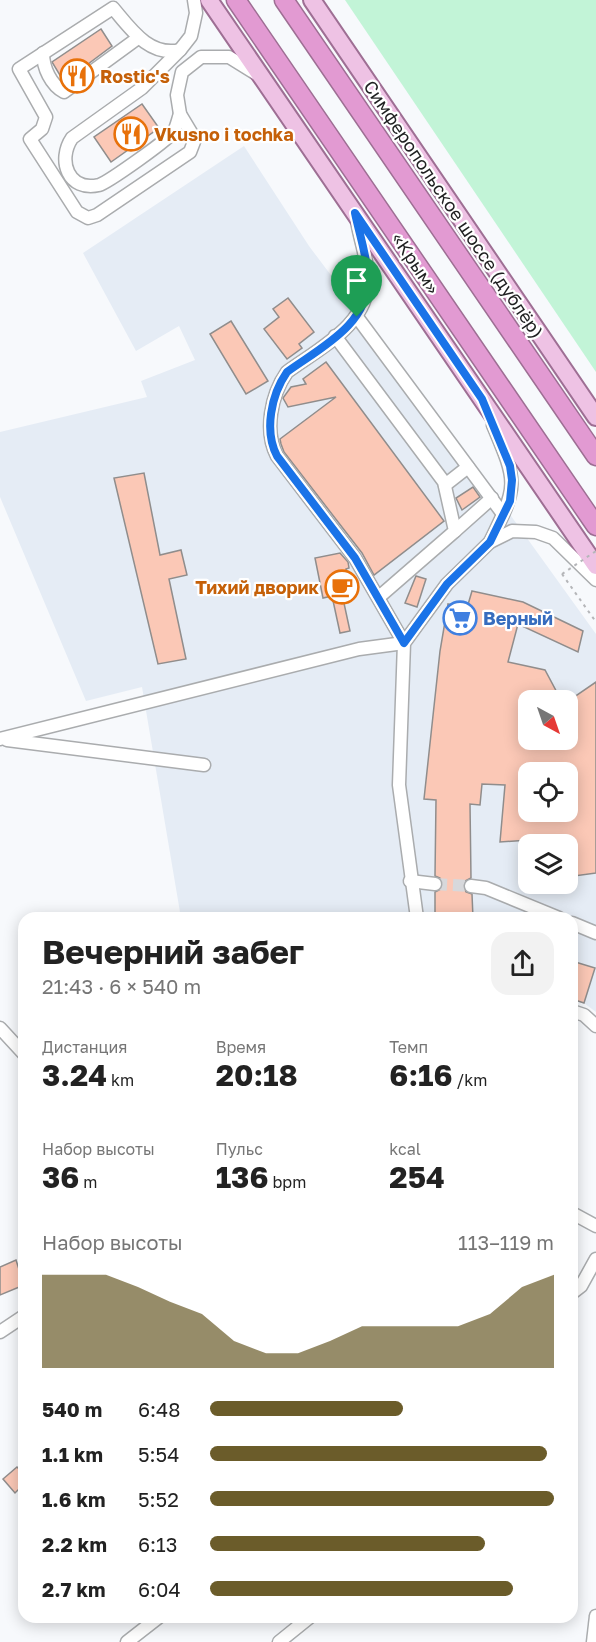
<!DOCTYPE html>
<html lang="ru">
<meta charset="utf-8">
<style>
:root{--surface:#fff;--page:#f2f2f2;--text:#222;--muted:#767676;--accent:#6b5c2a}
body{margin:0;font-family:"Golos Text",sans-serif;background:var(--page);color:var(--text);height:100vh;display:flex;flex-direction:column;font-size:22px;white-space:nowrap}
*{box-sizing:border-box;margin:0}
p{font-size:20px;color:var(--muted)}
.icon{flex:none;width:33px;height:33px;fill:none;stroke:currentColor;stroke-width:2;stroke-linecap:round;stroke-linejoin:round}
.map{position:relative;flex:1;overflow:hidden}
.side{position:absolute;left:18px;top:912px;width:560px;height:711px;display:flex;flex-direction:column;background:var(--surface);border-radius:18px;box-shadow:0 3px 15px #0003}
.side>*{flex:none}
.needle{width:39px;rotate:140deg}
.fabs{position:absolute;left:518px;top:690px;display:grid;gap:12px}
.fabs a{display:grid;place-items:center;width:60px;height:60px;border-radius:12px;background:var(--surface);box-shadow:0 3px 15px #0003;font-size:30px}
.pin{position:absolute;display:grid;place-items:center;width:51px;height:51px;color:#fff;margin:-62px -26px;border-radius:50% 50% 50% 0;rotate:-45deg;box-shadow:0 0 6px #0007}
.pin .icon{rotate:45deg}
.round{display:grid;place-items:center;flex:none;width:63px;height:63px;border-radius:18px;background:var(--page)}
.summary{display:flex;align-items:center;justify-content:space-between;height:102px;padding:0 24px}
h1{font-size:33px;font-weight:700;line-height:45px}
.stats{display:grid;grid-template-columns:repeat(3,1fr);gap:9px;height:102px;padding:6px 24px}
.stats div{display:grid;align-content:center}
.stats b{font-size:30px;font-weight:700}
.stats small{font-size:16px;font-weight:400}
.stats p{font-size:16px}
.chart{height:168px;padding:12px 24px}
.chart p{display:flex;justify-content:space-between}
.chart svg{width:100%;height:108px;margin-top:6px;fill:var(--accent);opacity:.7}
ul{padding:0 24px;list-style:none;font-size:20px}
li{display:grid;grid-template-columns:96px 72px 1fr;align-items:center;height:45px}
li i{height:15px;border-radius:8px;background:var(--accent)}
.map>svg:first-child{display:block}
.built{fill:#e5ecf5;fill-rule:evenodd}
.green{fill:#c2f4d7}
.building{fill:#fbc8b6;stroke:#908d8c;stroke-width:1.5;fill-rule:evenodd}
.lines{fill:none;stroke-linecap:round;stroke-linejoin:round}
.minor-tunnel{stroke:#d7d8db;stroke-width:12;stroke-dasharray:12 6;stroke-linecap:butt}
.minor-casing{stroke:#aaacae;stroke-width:15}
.major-casing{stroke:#9e6f94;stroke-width:20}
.highway-casing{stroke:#9e6f94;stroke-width:21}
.path{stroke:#b5b6b9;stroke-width:2;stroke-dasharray:3 4.5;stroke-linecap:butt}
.minor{stroke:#fff;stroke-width:12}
.major{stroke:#eec2e4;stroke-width:16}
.highway{stroke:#e29ad2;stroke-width:18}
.path-bridge{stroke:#b5b6b9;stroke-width:2;stroke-dasharray:3 4.5;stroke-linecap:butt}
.route-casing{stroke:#fff;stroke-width:12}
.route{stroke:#1a73e8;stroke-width:8}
.labels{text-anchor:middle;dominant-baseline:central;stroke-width:4.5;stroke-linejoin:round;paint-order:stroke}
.food-label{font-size:18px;font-weight:bold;fill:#c56008;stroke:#fff;text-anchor:start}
.street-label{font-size:18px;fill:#1f2021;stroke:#fff}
.shop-label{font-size:18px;font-weight:bold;fill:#366cbe;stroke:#fff;text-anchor:start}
</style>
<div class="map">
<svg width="596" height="1642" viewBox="0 0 596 1642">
<rect width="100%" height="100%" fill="#f7f9fc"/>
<!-- built -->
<path class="built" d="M244 146 309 246 493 491 596 634V1012L584 1003 572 999V918H181L142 687 86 701 0 497V432L147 397 141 381 195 360 179 326 136 351 83 253ZM528 700H567V740H528ZM528 772H567V812H528ZM528 844H567V884H528Z"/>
<!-- green -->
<polygon class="green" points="345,0 596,0 596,372"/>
<!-- building -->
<g class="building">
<polygon points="101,29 112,46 64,82 52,62"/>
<polygon points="142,104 159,128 111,162 94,137"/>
<polygon points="288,298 314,332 299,344 302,348 287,359 264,329 279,317 273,309"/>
<polygon points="231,321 268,381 246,394 210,334"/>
<polygon points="326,362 444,521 374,575 362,553 284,452 281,444 280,439 336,397 288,407 283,398 291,387 306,384 303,379"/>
<polygon points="144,473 160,555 181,550 187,575 169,579 186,659 158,664 114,478"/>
<polygon points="473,487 480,497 462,510 456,498"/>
<polygon points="340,553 348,562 349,568 346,569 351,591 342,594 350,631 340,633 332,596 323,598 315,558"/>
<polygon points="416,576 426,579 417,607 405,603"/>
<path d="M472 591 523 602 583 631 578 652 518 624 508 662 545 670 561 700H528V740H567V702L596 682V873L567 877V844H529V840L500 842 505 785 482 784 480 805 470 804 471 878 465 881 463 885 466 892 472 894 473 918H435V892L441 889 443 884 440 878 435 876 436 800 424 799 440 651 448 604 467 608ZM528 772H567V812H528Z"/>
<polygon points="572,961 595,968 584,1003 572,999"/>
<polygon points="16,1260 24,1285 0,1295 0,1267"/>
<polygon points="17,1467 24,1474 24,1484 15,1493 3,1479"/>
</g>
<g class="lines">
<!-- minor-tunnel -->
<polyline class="minor-tunnel" points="435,884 471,886"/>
<defs>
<g id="minor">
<path d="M180 50C149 57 130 28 113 8L19 69 46 117 42 129 30 139 77 212 88 218 97 215 190 152 195 139 180 114 177 95 182 72 201 57H229L258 75"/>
<path d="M43 53C43 68 51 85 64 92L138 38"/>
<path d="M180 114C178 119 177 126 174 131 171 138 107 183 99 185 68 192 57 160 72 138L142 88 180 50 191 36 196 13 194 0"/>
<polyline points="357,317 503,514"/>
<polyline points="335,336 444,482 455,531 379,597"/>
<polyline points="445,485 468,467"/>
<polyline points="455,531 492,498"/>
<path d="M490 542C518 485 518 484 493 425"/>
<path d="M0 739 359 649 404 643 355 558 277 456C264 431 271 395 287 372 320 348 371 323 368 276 367 258 360 239 357 221"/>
<polyline points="7,740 204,765"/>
<polyline points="410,881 435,884"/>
<polyline points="471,886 486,888 559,918"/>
<polyline points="417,918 399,785 404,643 447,584 490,542 512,531 536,532 553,538 596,580"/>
<polyline points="572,923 596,933"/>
<polyline points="572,1011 584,1015 596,1026"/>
<polyline points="0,1028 24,1054"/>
<polyline points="572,1213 596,1226"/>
<polyline points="572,1293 581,1286 596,1259"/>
<polyline points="0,1332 24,1316"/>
<polyline points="127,1642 159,1617"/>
<polyline points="279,1642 310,1617"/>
<polyline points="593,1642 596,1616"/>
</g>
<g id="major">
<polyline points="209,0 596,566"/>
<polyline points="312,0 596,417"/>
</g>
<g id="highway">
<polyline points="236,0 596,526"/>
<polyline points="284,0 596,456"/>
</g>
</defs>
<!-- minor casing -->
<use href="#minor" class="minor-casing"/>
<!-- major casing -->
<use href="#major" class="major-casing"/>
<!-- highway casing -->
<use href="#highway" class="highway-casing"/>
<!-- path -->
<polyline class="path" points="562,574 596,622"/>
<!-- minor -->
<use href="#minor" class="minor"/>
<!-- major -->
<use href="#major" class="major"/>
<!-- highway -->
<use href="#highway" class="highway"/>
<!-- path-bridge -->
<polyline class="path-bridge" points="562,574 596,551"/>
</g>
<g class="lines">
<defs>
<path id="route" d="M355 213 482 399 510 466 512 480 510 501 490 542 447 584 404 643 355 558 277 456C264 431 271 395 287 372 320 348 370 324 368 277 367 256 359 233 355 213Z"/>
</defs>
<!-- route casing -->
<use href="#route" class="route-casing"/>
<!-- route -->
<use href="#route" class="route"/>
</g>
<!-- icons -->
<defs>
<symbol id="restaurant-ring" viewBox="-11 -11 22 22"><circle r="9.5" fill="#fff" stroke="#e8710a" stroke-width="1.5"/><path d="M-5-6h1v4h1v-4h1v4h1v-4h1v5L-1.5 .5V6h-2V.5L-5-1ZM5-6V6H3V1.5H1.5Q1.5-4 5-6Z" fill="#e8710a"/></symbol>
<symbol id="cafe-ring" viewBox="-11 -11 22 22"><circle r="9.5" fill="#fff" stroke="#e8710a" stroke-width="1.5"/><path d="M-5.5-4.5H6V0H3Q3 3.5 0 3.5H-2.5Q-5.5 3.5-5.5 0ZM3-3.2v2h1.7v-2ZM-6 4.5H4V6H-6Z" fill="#e8710a"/></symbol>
<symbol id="supermarket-ring" viewBox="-11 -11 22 22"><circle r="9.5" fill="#fff" stroke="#3f7fe0" stroke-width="1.5"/><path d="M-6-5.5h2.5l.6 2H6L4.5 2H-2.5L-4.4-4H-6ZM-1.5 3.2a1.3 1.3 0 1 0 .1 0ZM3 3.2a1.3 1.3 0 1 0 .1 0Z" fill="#3f7fe0"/></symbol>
</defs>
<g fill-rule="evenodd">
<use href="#restaurant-ring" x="58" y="57" width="38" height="38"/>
<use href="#restaurant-ring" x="112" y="115" width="38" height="38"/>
<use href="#cafe-ring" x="323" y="568" width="38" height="38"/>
<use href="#supermarket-ring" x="441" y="599" width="38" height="38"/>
</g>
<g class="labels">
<!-- food labels -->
<g class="food-label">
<text x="100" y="76">Rostic's</text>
<text x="154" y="134">Vkusno i tochka</text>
<text x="319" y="587" text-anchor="end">Тихий дворик</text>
</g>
<!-- street labels -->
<g class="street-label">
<text transform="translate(454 209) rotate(56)">Симферопольское шоссе (дублёр)</text>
<text transform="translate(416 263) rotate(56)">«Крым»</text>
</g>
<!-- shop labels -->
<g class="shop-label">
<text x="483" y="618">Верный</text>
</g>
</g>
</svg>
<div class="fabs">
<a><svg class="needle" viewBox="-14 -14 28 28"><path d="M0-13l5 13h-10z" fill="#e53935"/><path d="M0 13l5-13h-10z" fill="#767676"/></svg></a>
<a><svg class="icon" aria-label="locate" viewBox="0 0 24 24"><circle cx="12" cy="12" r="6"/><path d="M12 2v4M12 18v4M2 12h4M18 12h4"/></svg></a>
<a><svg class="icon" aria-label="layers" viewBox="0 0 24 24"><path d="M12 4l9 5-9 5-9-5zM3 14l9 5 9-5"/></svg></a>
</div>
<div class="pin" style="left:357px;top:317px;background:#1e9e55"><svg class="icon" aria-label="arrive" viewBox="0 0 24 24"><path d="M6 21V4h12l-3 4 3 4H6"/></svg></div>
<section class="side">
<div class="summary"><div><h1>Вечерний забег</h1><p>21:43 · 6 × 540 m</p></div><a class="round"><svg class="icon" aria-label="share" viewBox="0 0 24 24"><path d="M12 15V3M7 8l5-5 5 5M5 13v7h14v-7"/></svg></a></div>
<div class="stats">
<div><p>Дистанция</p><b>3.24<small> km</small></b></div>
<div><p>Время</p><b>20:18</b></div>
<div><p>Темп</p><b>6:16<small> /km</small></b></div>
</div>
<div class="stats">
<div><p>Набор высоты</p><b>36<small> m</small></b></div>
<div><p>Пульс</p><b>136<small> bpm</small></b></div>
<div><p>kcal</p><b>254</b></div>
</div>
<div class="chart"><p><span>Набор высоты</span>113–119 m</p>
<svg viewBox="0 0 160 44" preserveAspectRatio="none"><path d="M0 44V6L10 6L20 6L30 11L40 17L50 22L60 33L70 38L80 38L90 33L100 27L110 27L120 27L130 27L140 22L150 11L160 6V44z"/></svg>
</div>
<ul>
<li><b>540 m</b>6:48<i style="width:56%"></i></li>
<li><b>1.1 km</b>5:54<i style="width:98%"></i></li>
<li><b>1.6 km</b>5:52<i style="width:100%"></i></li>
<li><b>2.2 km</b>6:13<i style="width:80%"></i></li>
<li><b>2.7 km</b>6:04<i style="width:88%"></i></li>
</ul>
</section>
</div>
